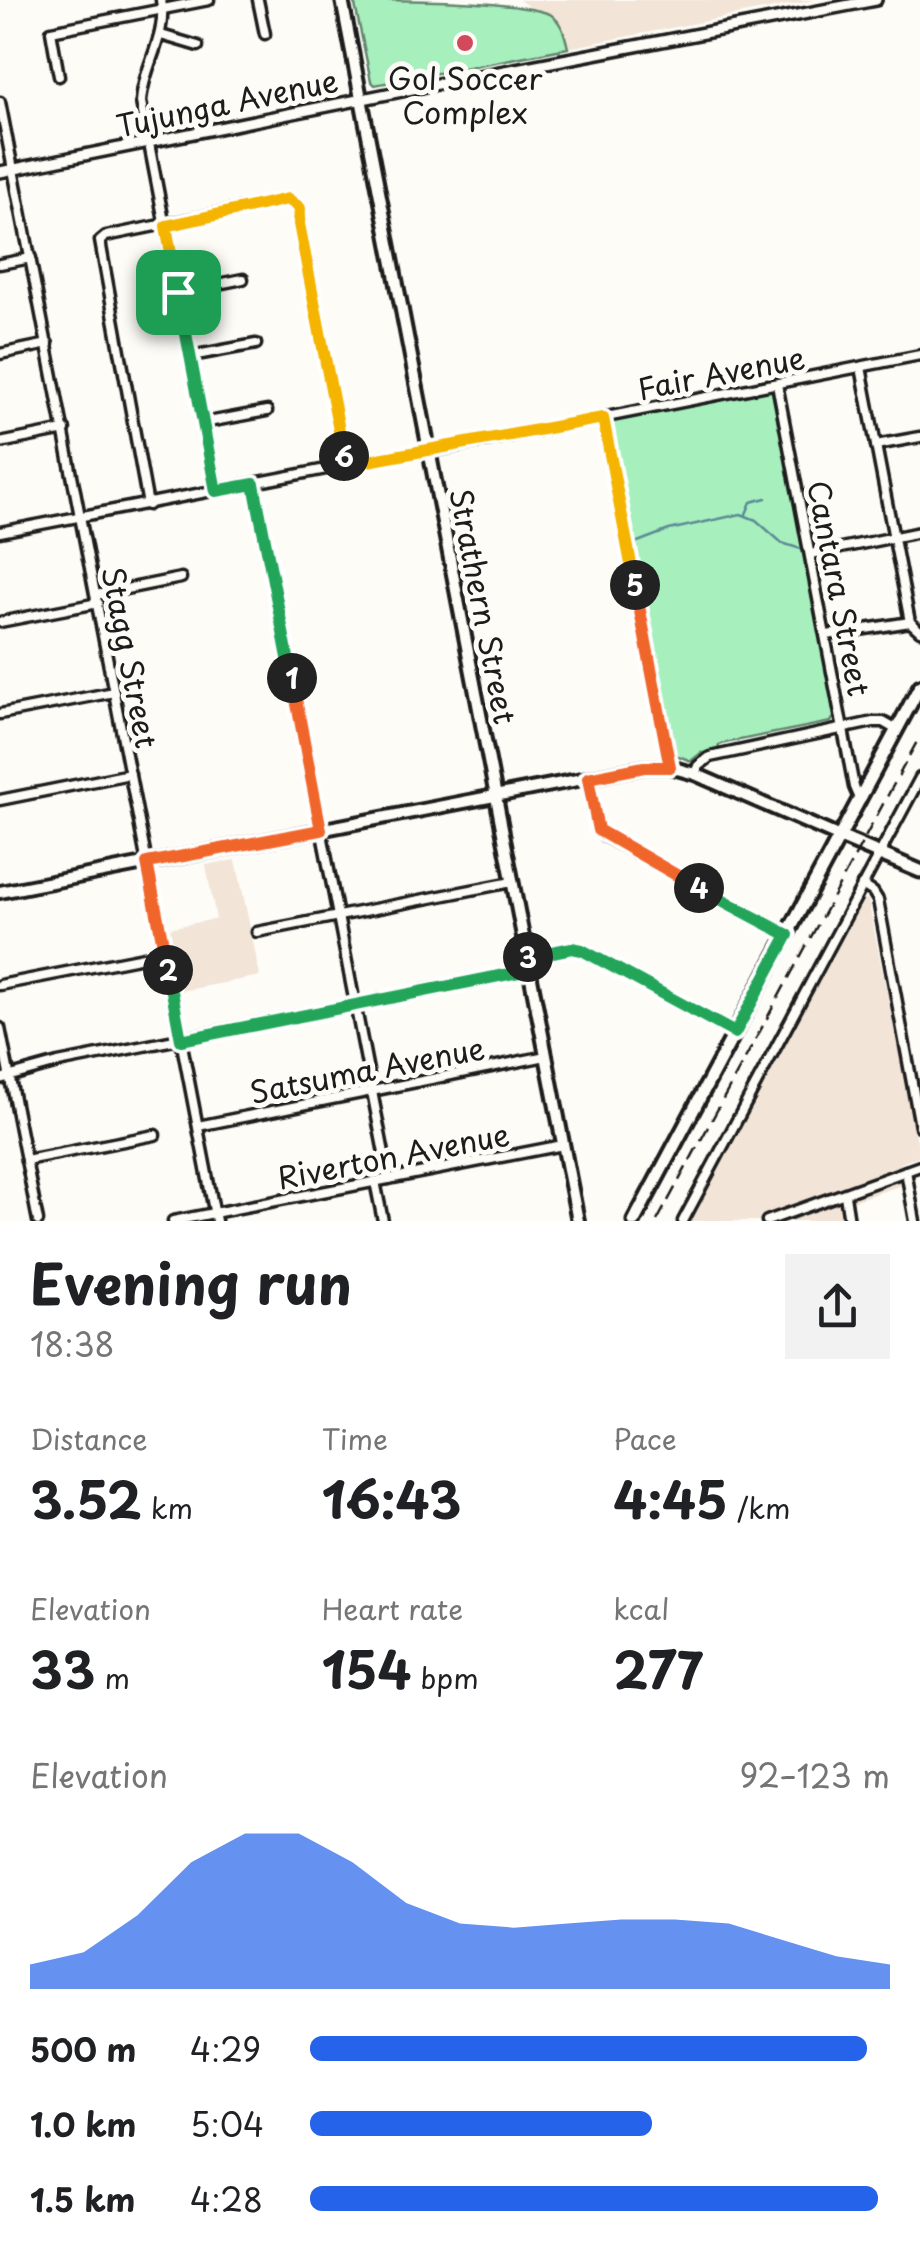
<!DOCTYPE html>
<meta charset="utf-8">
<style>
:root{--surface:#fff;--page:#f2f2f2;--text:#202124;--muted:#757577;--accent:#2563eb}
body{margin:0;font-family:"Playpen Sans",sans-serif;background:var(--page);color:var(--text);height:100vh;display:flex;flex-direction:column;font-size:38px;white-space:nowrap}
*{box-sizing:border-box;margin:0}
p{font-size:32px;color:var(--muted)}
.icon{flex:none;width:55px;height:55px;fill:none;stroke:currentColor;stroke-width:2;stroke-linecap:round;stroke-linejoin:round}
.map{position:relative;height:1221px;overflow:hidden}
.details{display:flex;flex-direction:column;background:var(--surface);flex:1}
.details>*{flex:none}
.pin{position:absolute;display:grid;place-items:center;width:85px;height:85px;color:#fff;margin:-42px;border-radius:20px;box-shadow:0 5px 15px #0006}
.km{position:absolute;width:50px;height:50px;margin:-25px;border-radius:50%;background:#222;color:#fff;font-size:28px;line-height:50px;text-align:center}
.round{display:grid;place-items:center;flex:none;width:105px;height:105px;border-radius:0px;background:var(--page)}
.overview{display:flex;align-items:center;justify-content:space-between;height:170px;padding:0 30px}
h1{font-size:55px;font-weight:700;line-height:75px}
.stats{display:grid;grid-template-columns:repeat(3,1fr);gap:15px;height:170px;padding:10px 30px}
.stats div{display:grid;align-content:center}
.stats b{font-size:50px;font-weight:700}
.stats small{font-size:28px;font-weight:400}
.stats p{font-size:28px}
.chart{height:280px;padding:20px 30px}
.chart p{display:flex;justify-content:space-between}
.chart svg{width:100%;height:180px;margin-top:10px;fill:var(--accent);opacity:.7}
ul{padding:0 30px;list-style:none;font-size:32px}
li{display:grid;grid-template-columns:160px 120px 1fr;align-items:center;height:75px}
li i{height:25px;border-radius:12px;background:var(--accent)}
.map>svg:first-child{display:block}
.built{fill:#f2e4d6}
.green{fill:#a7f0be;stroke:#62866d;stroke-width:2.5}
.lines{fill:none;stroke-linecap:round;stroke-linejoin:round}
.stream{stroke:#5c8b95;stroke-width:2.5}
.minor-casing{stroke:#1c1c1c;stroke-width:15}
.tertiary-casing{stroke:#1c1c1c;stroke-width:16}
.secondary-casing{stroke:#1c1c1c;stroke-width:18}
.primary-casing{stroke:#1c1c1c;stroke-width:19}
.minor{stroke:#fdfcf7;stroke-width:8}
.tertiary{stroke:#fdfcf7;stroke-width:9}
.secondary{stroke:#fdfcf7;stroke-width:10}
.primary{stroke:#fdfcf7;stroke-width:11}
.rail{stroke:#1c1c1c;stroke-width:2.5;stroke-dasharray:15 8;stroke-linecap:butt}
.split-1-casing{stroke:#fff;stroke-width:20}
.split-2-casing{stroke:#fff;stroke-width:20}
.split-3-casing{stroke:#fff;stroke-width:20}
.split-4-casing{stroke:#fff;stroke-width:20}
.split-5-casing{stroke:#fff;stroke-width:20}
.split-6-casing{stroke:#fff;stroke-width:20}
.split-7-casing{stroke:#fff;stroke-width:20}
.split-1{stroke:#22a559;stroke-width:12}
.split-2{stroke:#f0652b;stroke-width:12}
.split-3{stroke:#22a559;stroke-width:12}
.split-4{stroke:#22a559;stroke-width:12}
.split-5{stroke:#f0652b;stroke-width:12}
.split-6{stroke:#f5b400;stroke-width:12}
.split-7{stroke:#f5b400;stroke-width:12}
.poi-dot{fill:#d1495b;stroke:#fdfcf7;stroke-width:4}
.labels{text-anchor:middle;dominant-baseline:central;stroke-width:10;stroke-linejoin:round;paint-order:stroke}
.poi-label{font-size:30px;fill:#1c1c1c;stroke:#fdfcf7}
.street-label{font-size:30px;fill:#1c1c1c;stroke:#fdfcf7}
</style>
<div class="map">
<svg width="920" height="1221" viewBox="0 0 920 1221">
<rect width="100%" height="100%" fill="#fdfcf7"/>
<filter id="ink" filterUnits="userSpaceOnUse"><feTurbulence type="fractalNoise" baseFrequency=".01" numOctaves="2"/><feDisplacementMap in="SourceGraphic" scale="20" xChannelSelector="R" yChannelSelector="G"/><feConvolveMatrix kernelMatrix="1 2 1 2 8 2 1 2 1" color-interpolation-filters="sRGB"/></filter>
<g filter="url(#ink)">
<!-- built -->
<g class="built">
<polygon points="519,0 814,0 568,48 563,29"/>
<polygon points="236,860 260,976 181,991 169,928 216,919 206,865"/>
<polygon points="864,899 868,900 920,1156 901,1163 903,1185 852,1201 855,1221 690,1221"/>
</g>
<!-- green -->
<g class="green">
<path d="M354 0C405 0 509 0 550 14 562 22 565 35 568 48L375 85 371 81Z"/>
<polygon points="775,388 836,714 831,722 725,743 719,745 718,752 701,753 691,761 676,755 609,421"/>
</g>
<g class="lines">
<!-- stream -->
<g class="stream">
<polyline points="746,514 751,502 766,498"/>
<polyline points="635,543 669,530 741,514 756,520 782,543 804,550"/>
</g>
<defs>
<g id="minor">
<path d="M161 0C168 37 143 66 141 102L216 491"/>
<polyline points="258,0 265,34"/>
<polyline points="161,35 198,46"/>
<polyline points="59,76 51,31 209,0"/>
<polyline points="0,102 216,1221"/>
<polyline points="0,264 31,258"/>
<polyline points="178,292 243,279"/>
<polyline points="0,354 48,344"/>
<polyline points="191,356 256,344"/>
<polyline points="861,367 910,622"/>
<polyline points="777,384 854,787 860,801"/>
<polyline points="603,418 670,767"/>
<polyline points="203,423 267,411"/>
<polyline points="0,443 65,430"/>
<polyline points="876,445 920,437"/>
<polyline points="254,483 389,1179"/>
<polyline points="148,505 100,241 106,236 279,201 287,199 300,208 299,224 346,465"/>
<polyline points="0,532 409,453 429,452 920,355"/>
<polyline points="811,554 920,532"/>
<polyline points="96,595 181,578"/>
<polyline points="0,622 98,603"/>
<polyline points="827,635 910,622 920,631"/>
<polyline points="0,714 114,692"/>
<polyline points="695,774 698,766 710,757 873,722 883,722 897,730"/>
<polyline points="588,777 598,830 604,836 788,935"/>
<polyline points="0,800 130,774"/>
<polyline points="862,885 873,892 878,900 920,1126"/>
<polyline points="257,932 512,882"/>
<polyline points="526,957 572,948 583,950 735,1033"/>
<polyline points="0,985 164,953"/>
<polyline points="0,1028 38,1221"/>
<polyline points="0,1079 58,1063 529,970"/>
<polyline points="198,1126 546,1056"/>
<polyline points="26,1160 155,1135"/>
<polyline points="906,1171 915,1221"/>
<polyline points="375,1181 383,1221"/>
<polyline points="845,1195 849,1221"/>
<polyline points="173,1221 563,1145"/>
<polyline points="683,1221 920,778"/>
<polyline points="767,1221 920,1166"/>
</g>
<polyline id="tertiary" points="0,172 437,84 876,0"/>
<g id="secondary">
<polyline points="342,0 578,1221"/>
<polyline points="0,892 644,767 670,767 695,774 840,837"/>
</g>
<g id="primary">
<polyline points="840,837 920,871"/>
<polyline points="634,1221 920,686"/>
</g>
</defs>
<!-- minor casing -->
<use href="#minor" class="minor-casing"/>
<!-- tertiary casing -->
<use href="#tertiary" class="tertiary-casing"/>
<!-- secondary casing -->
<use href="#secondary" class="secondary-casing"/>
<!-- primary casing -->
<use href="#primary" class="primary-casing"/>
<!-- minor -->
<use href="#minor" class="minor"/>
<!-- tertiary -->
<use href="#tertiary" class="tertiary"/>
<!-- secondary -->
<use href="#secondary" class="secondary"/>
<!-- primary -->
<use href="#primary" class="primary"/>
<!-- rail -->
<polyline class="rail" points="657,1221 920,736"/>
</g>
</g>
<g class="lines" filter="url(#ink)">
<defs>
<polyline id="split-1" points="178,292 216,491 254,484 292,678"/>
<polyline id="split-2" points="168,970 147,863 321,830 292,678"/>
<polyline id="split-3" points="168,970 181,1040 529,970 528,957"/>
<polyline id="split-4" points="528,957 572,948 582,950 735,1033 788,935 699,888"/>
<polyline id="split-5" points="635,585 670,767 644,767 588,778 598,830 699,888"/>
<polyline id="split-6" points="344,456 346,465 603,418 635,585"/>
<polyline id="split-7" points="178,292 166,226 288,199 300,208 299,224 344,456"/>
</defs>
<!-- split-1 casing -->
<use href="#split-1" class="split-1-casing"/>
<!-- split-2 casing -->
<use href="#split-2" class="split-2-casing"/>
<!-- split-3 casing -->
<use href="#split-3" class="split-3-casing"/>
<!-- split-4 casing -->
<use href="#split-4" class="split-4-casing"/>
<!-- split-5 casing -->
<use href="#split-5" class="split-5-casing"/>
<!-- split-6 casing -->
<use href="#split-6" class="split-6-casing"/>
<!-- split-7 casing -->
<use href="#split-7" class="split-7-casing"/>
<!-- split-1 -->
<use href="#split-1" class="split-1"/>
<!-- split-2 -->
<use href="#split-2" class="split-2"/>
<!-- split-3 -->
<use href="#split-3" class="split-3"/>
<!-- split-4 -->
<use href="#split-4" class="split-4"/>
<!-- split-5 -->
<use href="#split-5" class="split-5"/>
<!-- split-6 -->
<use href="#split-6" class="split-6"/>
<!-- split-7 -->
<use href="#split-7" class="split-7"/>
</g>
<!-- markers -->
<circle class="poi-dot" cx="465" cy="43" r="10"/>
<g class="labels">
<!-- poi labels -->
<g class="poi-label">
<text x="465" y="77">Gol Soccer<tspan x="465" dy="34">Complex</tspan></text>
</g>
<!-- street labels -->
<g class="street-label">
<text transform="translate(227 102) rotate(-12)">Tujunga Avenue</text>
<text transform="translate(721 372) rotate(-11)">Fair Avenue</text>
<text transform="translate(840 588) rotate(79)">Cantara Street</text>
<text transform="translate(484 606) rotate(79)">Strathern Street</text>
<text transform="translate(131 657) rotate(79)">Stagg Street</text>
<text transform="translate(367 1069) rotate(-11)">Satsuma Avenue</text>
<text transform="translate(393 1155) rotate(-11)">Riverton Avenue</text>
</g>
</g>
</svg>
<div class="pin" style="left:178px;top:292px;background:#1e9e55"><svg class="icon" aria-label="arrive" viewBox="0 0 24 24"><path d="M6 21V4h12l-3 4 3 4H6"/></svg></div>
<b class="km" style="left:292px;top:678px">1</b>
<b class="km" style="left:168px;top:970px">2</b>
<b class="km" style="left:528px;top:957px">3</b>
<b class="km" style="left:699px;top:888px">4</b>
<b class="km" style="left:635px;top:585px">5</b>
<b class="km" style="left:344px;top:456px">6</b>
</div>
<section class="details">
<div class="overview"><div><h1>Evening run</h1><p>18:38</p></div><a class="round"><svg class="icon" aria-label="share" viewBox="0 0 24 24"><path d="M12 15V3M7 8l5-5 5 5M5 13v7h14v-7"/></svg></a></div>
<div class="stats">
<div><p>Distance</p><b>3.52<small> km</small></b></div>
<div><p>Time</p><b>16:43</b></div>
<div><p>Pace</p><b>4:45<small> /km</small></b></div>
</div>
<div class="stats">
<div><p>Elevation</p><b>33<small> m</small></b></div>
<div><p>Heart rate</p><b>154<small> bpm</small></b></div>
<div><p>kcal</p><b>277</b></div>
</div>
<div class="chart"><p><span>Elevation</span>92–123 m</p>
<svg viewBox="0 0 160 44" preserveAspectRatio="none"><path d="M0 44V38L10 35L20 26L30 13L40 6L50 6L60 13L70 23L80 28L90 29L100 28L110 27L120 27L130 28L140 32L150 36L160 38V44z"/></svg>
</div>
<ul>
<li><b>500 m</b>4:29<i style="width:96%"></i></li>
<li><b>1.0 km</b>5:04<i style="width:59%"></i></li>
<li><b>1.5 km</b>4:28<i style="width:98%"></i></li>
</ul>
</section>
